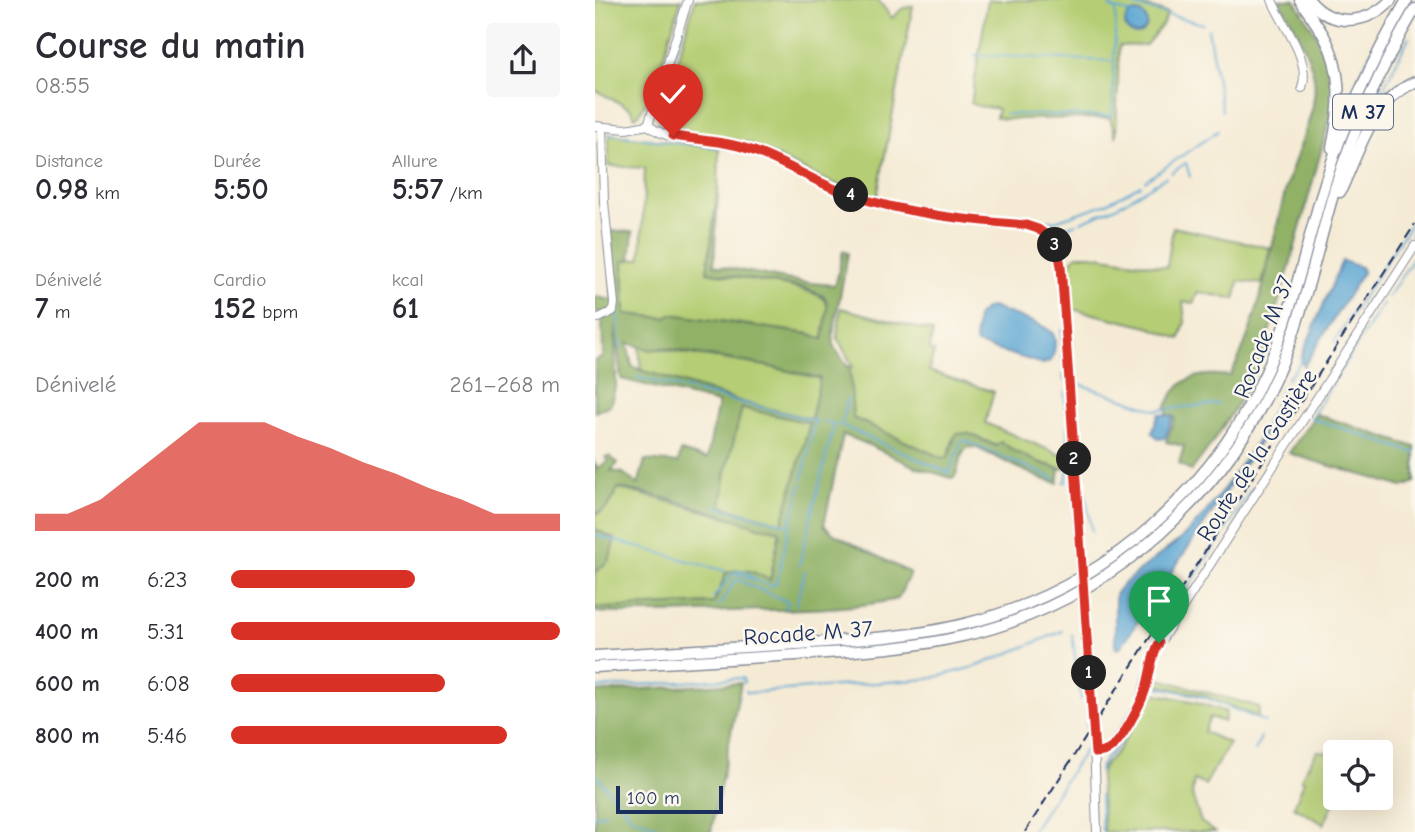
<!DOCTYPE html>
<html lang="fr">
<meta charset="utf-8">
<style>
:root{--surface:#fff;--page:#f7f7f7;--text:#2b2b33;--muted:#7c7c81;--accent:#d93025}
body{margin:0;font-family:"Comic Neue",sans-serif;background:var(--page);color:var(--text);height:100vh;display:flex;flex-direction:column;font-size:26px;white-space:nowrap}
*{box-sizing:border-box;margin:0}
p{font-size:23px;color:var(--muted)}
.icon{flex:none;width:38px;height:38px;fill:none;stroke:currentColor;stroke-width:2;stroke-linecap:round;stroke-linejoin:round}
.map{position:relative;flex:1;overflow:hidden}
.drawer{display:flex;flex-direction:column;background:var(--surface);width:595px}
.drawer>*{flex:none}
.fabs{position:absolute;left:728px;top:740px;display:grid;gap:14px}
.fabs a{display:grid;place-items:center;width:70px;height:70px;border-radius:7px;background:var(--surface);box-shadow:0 7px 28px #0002;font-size:35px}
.scale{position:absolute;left:21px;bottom:18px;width:107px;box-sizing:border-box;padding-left:7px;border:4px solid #1b2f5e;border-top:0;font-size:19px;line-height:24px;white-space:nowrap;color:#1b2f5e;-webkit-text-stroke:5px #fbf7ec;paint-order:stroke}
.pin{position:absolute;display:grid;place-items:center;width:60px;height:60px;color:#fff;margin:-72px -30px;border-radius:50% 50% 50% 0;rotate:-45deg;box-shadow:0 0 7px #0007}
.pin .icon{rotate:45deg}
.km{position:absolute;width:35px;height:35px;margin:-18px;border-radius:50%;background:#222;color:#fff;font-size:19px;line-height:35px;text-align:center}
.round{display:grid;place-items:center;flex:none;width:74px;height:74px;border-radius:7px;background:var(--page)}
.summary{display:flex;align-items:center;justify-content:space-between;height:119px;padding:0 35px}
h1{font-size:38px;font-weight:700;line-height:52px}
.stats{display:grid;grid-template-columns:repeat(3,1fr);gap:10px;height:119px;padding:7px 35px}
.stats div{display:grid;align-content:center}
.stats b{font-size:30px;font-weight:700}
.stats small{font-size:19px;font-weight:400}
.stats p{font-size:19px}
.chart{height:196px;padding:14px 35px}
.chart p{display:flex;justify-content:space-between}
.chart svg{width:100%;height:126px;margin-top:7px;fill:var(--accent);opacity:.7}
ul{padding:0 35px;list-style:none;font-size:23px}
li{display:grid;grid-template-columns:112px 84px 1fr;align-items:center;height:52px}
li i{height:18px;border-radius:9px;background:var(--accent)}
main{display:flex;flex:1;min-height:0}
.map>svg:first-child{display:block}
.green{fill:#b5ce74;stroke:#687e69;stroke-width:2}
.forest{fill:#90b166;stroke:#567062;stroke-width:2;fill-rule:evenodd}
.water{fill:#5ba6d3;stroke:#3b6a98;stroke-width:2}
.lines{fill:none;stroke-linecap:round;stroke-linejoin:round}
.stream{stroke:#5ba6d3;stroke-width:2}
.minor-casing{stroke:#888d9a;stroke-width:10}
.highway-casing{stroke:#888d9a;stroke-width:13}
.minor{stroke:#fff;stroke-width:8}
.highway{stroke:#fff;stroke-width:10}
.rail{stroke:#1b2f5e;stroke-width:2;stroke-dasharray:10 5;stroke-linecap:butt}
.minor-bridge-casing{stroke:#888d9a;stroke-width:10;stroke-linecap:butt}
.minor-bridge{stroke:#fff;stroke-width:8}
.route-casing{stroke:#fff;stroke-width:14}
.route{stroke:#d93025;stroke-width:9}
.labels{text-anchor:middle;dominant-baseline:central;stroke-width:5;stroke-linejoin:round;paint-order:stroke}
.shield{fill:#fbf7ec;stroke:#5e6b89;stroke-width:2}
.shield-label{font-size:21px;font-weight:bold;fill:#1b2f5e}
.street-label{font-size:23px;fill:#1b2f5e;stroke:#fbf7ec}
</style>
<main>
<section class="drawer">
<div class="summary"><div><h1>Course du matin</h1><p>08:55</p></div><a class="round"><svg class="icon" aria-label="share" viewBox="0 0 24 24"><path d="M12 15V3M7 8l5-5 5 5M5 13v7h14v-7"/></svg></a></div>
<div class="stats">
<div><p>Distance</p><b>0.98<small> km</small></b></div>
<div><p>Durée</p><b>5:50</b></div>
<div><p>Allure</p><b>5:57<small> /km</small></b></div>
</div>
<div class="stats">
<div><p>Dénivelé</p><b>7<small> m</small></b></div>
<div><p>Cardio</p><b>152<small> bpm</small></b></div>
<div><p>kcal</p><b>61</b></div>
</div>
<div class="chart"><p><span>Dénivelé</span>261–268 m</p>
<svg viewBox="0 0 160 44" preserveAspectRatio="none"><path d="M0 44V38L10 38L20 33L30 24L40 15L50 6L60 6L70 6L80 11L90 15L100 20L110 24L120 29L130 33L140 38L150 38L160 38V44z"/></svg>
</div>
<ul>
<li><b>200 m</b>6:23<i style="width:56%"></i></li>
<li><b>400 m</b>5:31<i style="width:100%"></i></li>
<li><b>600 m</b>6:08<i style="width:65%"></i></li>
<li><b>800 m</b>5:46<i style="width:84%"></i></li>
</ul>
</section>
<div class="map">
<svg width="820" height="832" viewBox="0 0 820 832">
<rect width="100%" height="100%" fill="#fbf7ec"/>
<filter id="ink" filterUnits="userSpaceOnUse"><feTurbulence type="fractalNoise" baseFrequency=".0143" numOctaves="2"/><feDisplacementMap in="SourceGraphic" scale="14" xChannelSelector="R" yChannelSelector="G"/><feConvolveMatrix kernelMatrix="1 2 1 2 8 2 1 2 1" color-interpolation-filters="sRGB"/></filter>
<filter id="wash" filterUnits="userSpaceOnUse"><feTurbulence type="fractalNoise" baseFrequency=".00686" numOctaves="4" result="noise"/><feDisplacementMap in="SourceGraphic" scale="28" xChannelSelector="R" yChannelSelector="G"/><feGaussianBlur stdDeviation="1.57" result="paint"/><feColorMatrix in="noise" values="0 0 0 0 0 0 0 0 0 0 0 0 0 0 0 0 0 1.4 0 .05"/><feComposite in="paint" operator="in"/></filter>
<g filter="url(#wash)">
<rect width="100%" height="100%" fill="#f5ebd5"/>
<!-- green -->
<g class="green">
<polygon points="0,0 86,0 59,88 44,114 40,117 36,109 0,90"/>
<polygon points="100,0 283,0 297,18 307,9 318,6 282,197 232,181 155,143 94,133 83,130 70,120 68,108"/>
<path d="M393 0H531L573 13 568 24 551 45 524 46 521 137 515 118 409 119 401 117 403 109C392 106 386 109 376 103Z"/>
<path d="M14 134 124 148 123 190 112 272C131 276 226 287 231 302 235 312 230 329 228 339L215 334 76 314 71 318 30 314 28 260 44 259 46 257 50 168 13 166Z"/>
<polygon points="578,227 675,248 667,284 644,281 640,299 603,292 598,303 588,302 590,322 585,339 553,327 477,309 473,268 478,259 482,255 496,255 572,267"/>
<path d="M246 308 338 332 334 350 339 351 334 371 399 392 390 423 471 457 469 469C446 464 425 456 406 442L402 446 372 433 358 438 353 457 347 458 258 418 254 366 258 367 242 337Z"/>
<polygon points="44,346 172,366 226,379 216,419 147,402 46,370"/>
<polygon points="146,408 215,422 187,524 126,506 131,471"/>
<polygon points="22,488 185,531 175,580 156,571 131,573 119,603 11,608 0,607 0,573 14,560 20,539 0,529 0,513 3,514 15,504"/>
<polygon points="561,678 664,707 663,717 607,695 559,684"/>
<polygon points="558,693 601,702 631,712 629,722 615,717 609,732 634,743 610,785 599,780 597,795 606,822 620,832 509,832 505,779 507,768 524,749"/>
<polygon points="722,751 740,753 741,798 729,824 699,807 709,781 706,778"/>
</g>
<!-- forest -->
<g class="forest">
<path d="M684 0H700C723 37 741 61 738 107L694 269 667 355 647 397 618 442 596 471 584 463 589 446 571 442 580 418 570 417 573 409H570C584 376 602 372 635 376 667 317 675 246 693 181 701 152 724 108 719 78 714 51 698 23 684 0Z"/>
<path d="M123 190 119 265 206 282 238 285 241 283 248 251 253 253 238 334 239 347 255 370 258 418 347 458 353 457 361 434 372 433 401 446 406 442C424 455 444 464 465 469L463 483 447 479 382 448 373 447C364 454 365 468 359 478H356C342 473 327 470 314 464 292 454 271 442 248 435L229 525 239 534 315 573 303 599C248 611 191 609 135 611 90 612 45 615 0 612V607L11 608 119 603 131 573C148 566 160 572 175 580L185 531C178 528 171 529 164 527 118 512 70 496 23 488 18 499 13 512 0 513V463L3 468 13 461 10 457 14 456 23 463 16 471 28 473 43 485 50 460 83 463 86 451 112 459 123 403 26 379 20 325 21 386 15 405 0 412V360L8 357 7 313 0 311V297L17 300 16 231 38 232 35 260 28 261 30 314 71 318 76 314 215 334 228 339 232 312V303L228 296 209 288 112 272ZM32 343 56 350 68 348 172 366 225 378 216 419 147 402 46 370 37 366ZM147 408 215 423 187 523 126 506 131 471Z"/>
<path d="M721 414 820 447V482L808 487C770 475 732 466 694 453Z"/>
<polygon points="0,529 20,539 14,560 0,573"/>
<polygon points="146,683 116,832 0,832 0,692"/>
</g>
<!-- water -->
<g class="water">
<circle cx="541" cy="23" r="11"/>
<polygon points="747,261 766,267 768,272 709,366 706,360 707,355"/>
<path d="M397 307C409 313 452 324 458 334 462 340 459 355 456 361L448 364 382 344 380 341 382 317 391 308Z"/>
<polygon points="564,414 578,416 570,438 563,439 557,432"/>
<path d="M672 427H675L525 648 522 649 520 646V595C527 580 574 550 590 535 622 503 646 463 672 427Z"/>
</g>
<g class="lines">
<!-- stream -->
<g class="stream">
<polyline points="516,0 515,7 520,9"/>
<polyline points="523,0 525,2 608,24"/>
<polyline points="782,5 787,0"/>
<polyline points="733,9 747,14"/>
<polyline points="613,29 627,111"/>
<polyline points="380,55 516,61"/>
<polyline points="782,101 814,37"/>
<polyline points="749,107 797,9"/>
<polyline points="410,114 517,116 521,9 536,13"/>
<path d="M66 127C58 102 80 56 87 30"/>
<polyline points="14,134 96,145"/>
<polyline points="81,134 149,143"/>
<polyline points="105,146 122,148"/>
<polyline points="576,173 591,163 595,177"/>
<polyline points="204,178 254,200"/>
<polyline points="550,181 623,131"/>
<polyline points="412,219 460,221 510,204 546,185"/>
<polyline points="486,222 521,207 571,177"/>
<polyline points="472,226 481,224"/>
<polyline points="462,229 461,233 470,261 473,305"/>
<polyline points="816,235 820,229"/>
<polyline points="793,297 820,256"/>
<polyline points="788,303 716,418 820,453"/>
<polyline points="22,309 26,350"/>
<polyline points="466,329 469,381"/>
<polyline points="739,342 820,217"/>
<polyline points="477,366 481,424"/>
<polyline points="41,377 222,421"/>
<polyline points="692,379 706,362"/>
<polyline points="478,382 561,410 623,404"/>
<polyline points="469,391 471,414"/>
<polyline points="677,410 684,412"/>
<polyline points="228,422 241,424"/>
<polyline points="245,425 354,473 367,441 371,441 460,479"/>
<polyline points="247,425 252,399"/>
<polyline points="472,427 474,460"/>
<polyline points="670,429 670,425 689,385"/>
<polyline points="484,459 497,532"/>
<polyline points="207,480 220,420"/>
<polyline points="469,482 471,482 473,468"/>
<polyline points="195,524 206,484"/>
<polyline points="0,535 130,571"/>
<polyline points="204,566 239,424"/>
<polyline points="142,571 151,572 159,579"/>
<polyline points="118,598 139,572 176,586 181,584 195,525 120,506"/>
<polyline points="201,605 210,571"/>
<polyline points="124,606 141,579 193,602 190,608"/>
<polyline points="477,634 486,700"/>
<polyline points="556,645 658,487"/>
<polyline points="557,673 557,684 559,686 609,697 670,722"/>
<polyline points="0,688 148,678 149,683"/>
<polyline points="151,690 152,693 333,679 383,666 468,631"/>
<polyline points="491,723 492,727"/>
<polyline points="494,740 498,823"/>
<polyline points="660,751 666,737"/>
<path d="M504 772C507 758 522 749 529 737"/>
<polyline points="0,774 38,819 49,821 74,832"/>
<polyline points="505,795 507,832"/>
<polyline points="0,816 11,813"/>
<polyline points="436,832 494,744"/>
</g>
</g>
</g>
<g filter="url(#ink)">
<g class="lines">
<defs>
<g id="minor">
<path d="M677 0C687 25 717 60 707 88"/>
<path d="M53 125C81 147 124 139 156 150 186 160 213 179 243 190 302 213 368 219 431 225 457 231 465 251 467 276L485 555"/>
<polyline points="53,125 93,0"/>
<polyline points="0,126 31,129 53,125"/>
<polyline points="4,318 18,311 19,303 9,202 7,127"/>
<polyline points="489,609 499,737 502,832"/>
<polyline points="500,753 510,751 520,744 545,702 560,650 820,246"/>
</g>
<g id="highway">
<path d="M705 0C713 12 722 24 729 36 749 72 745 110 737 148"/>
<path d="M714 0C737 28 772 25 796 0"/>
<path d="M745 192C765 151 775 102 820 82"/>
<path d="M0 656C67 652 134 648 201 644 256 640 311 638 365 625 509 592 628 485 681 348 702 294 713 238 730 183 750 119 778 58 812 0"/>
<path d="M0 667C67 663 135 659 202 655 258 651 313 649 368 636 517 602 639 490 693 348 713 296 724 241 740 188 760 126 787 65 820 9"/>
</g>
</defs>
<!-- minor casing -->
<use href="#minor" class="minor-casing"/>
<!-- highway casing -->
<use href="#highway" class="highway-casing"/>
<!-- minor -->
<use href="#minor" class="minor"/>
<!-- highway -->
<use href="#highway" class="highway"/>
<!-- rail -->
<polyline class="rail" points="430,832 820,224"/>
<defs>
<polyline id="minor-bridge" points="485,555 489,609"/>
</defs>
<!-- minor-bridge casing -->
<use href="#minor-bridge" class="minor-bridge-casing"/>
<!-- minor-bridge -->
<use href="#minor-bridge" class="minor-bridge"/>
</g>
</g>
<g class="lines" filter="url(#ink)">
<defs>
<path id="route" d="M78 136C104 140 131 141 156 150 190 162 219 182 253 194 310 214 372 220 431 225L443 229 454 237 463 251 466 266 500 753C506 753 511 752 516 748 527 740 546 704 550 691 556 674 555 659 564 643"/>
</defs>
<!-- route casing -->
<use href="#route" class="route-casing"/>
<!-- route -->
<use href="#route" class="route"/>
</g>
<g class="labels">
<!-- shield labels -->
<rect class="shield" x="738" y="94.5" width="60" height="35" rx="5"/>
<g class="shield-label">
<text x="768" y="112">M 37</text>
</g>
<!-- street labels -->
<g class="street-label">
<text transform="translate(669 337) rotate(-69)">Rocade M 37</text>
<text transform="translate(662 455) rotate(-57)">Route de la Gastière</text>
<text transform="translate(213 633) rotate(-4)">Rocade M 37</text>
</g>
</g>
</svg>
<div class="fabs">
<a><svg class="icon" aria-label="locate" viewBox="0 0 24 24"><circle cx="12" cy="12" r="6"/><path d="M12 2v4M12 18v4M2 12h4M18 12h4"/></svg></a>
</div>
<div class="scale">100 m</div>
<div class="pin" style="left:564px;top:643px;background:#1e9e55"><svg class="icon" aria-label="arrive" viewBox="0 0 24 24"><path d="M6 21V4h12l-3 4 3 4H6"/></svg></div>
<div class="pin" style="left:78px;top:136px;background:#d93025"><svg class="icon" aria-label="check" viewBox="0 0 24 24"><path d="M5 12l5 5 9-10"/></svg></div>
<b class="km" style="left:494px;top:673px">1</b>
<b class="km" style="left:479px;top:459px">2</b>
<b class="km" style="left:460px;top:245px">3</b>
<b class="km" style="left:256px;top:195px">4</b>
</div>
</main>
